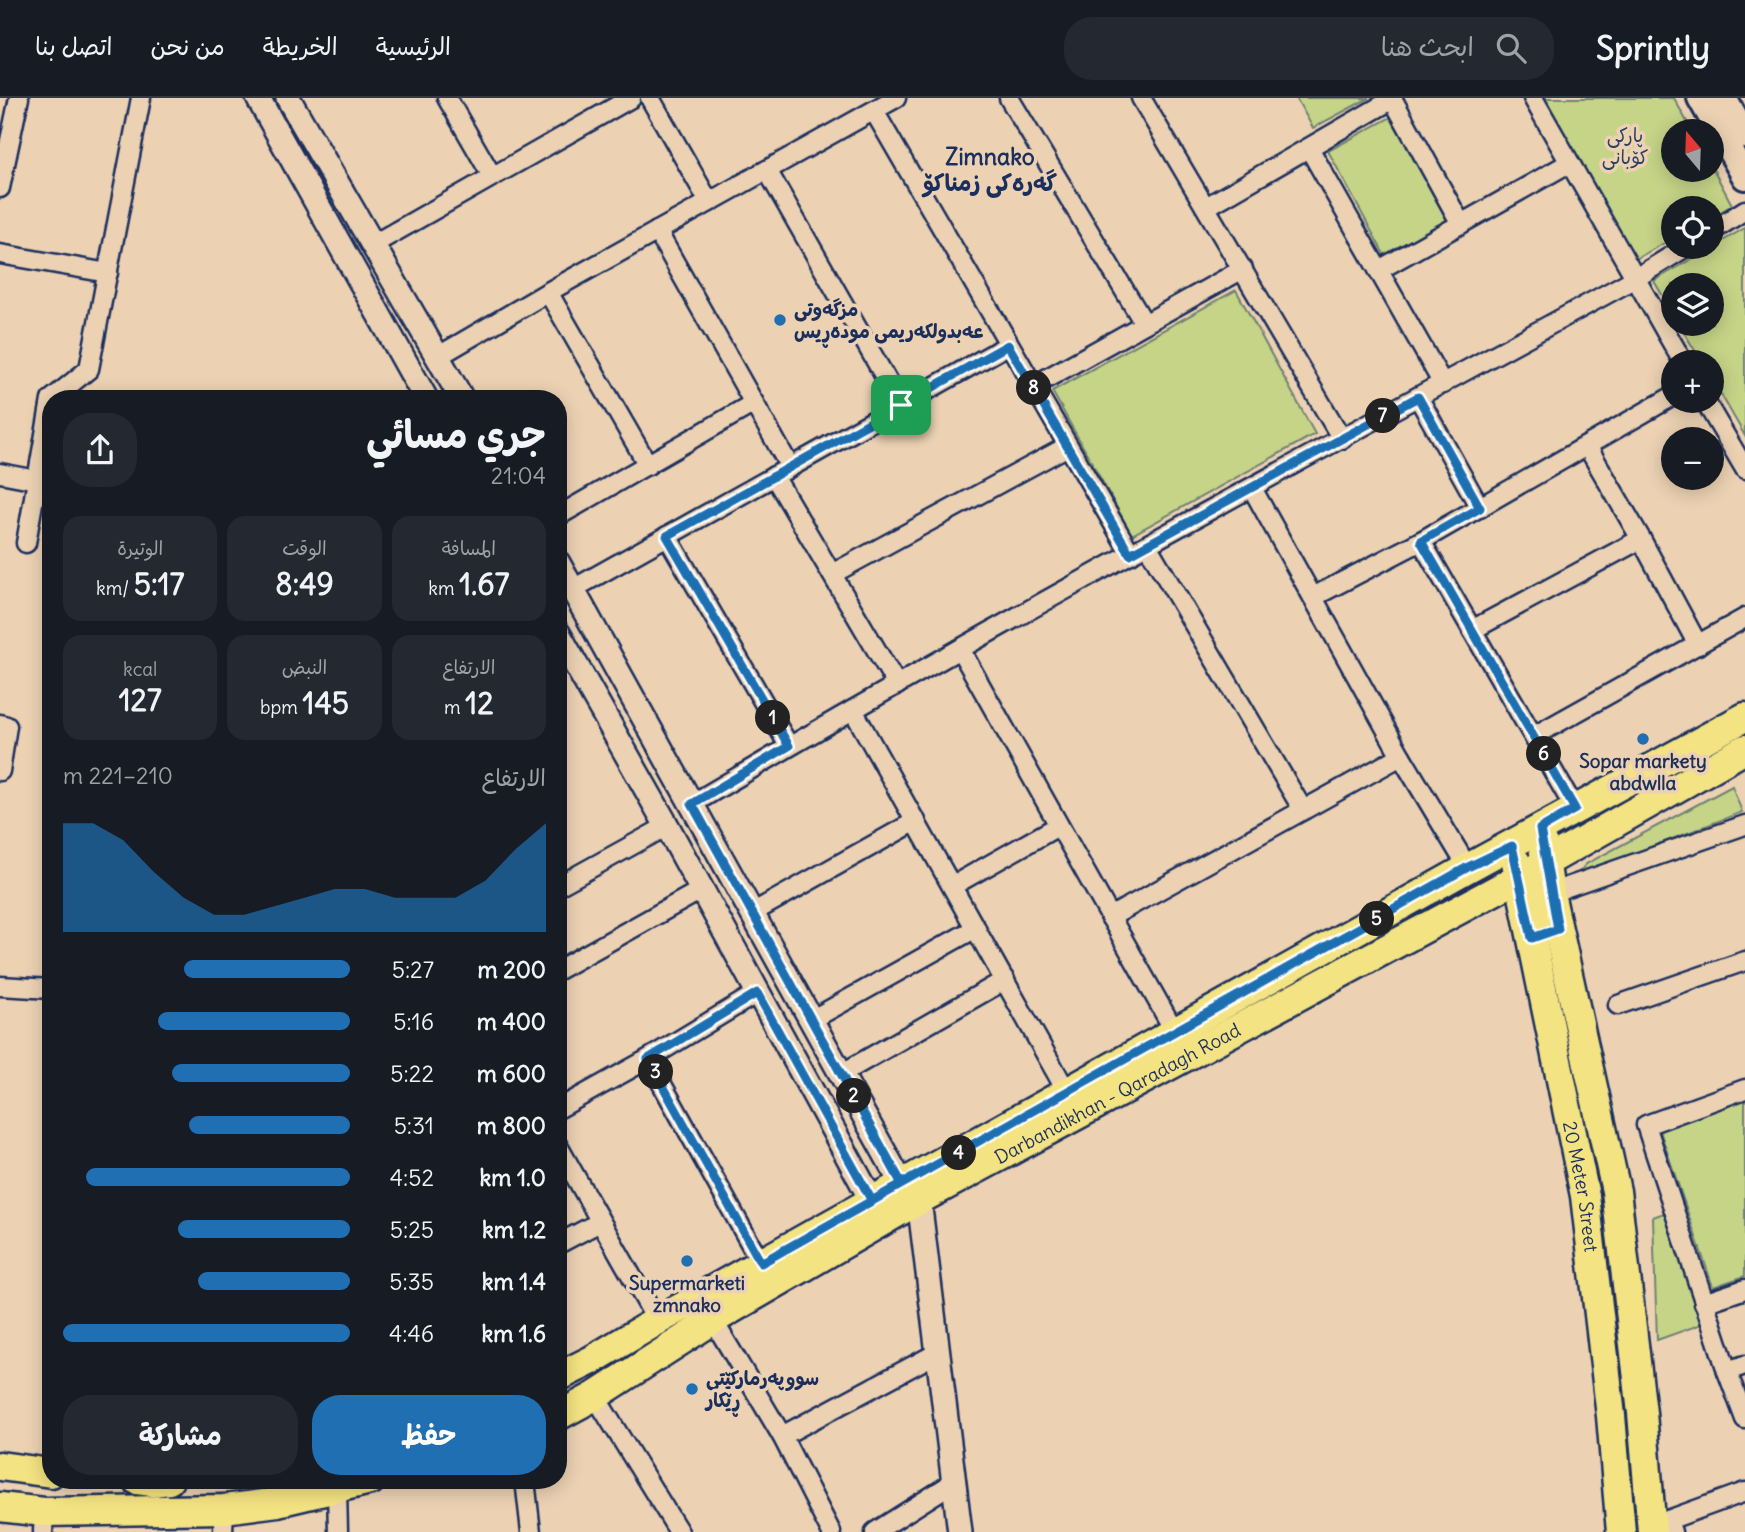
<!DOCTYPE html>
<html lang="ar">
<meta charset="utf-8">
<style>
:root{--surface:#171b24;--page:#242831;--text:#f1f3f6;--muted:#9ea1a6;--line:#363941;--accent:#1f6fb2}
body{margin:0;font-family:Delius,"Playpen Sans Arabic",sans-serif;background:var(--page);color:var(--text);direction:rtl;height:100vh;display:flex;flex-direction:column;font-size:26px;white-space:nowrap}
*{box-sizing:border-box;margin:0}
p{font-size:23px;color:var(--muted)}
.icon{flex:none;width:38px;height:38px;fill:none;stroke:currentColor;stroke-width:2;stroke-linecap:round;stroke-linejoin:round}
.map{position:relative;flex:1;overflow:hidden;direction:ltr}
.sheet{position:absolute;left:42px;top:292px;width:525px;height:1099px;display:flex;flex-direction:column;background:var(--surface);border-radius:28px;box-shadow:0 4px 18px #0003;direction:rtl}
.sheet>*{flex:none}
.needle{width:46px;rotate:341deg}
.fabs{position:absolute;left:1661px;top:21px;display:grid;gap:14px}
.fabs a{display:grid;place-items:center;width:63px;height:63px;border-radius:50%;background:var(--surface);box-shadow:0 4px 18px #0003;font-size:35px}
.pin{position:absolute;display:grid;place-items:center;width:60px;height:60px;color:#fff;margin:-30px;border-radius:14px;box-shadow:0 4px 10px #0006}
.km{position:absolute;width:35px;height:35px;margin:-18px;border-radius:50%;background:#222;color:#fff;font-size:19px;line-height:35px;text-align:center}
.round{display:grid;place-items:center;flex:none;width:74px;height:74px;border-radius:28px;background:var(--page)}
.overview{display:flex;align-items:center;justify-content:space-between;height:119px;padding:0 21px}
h1{font-size:38px;font-weight:700;line-height:52px}
.metrics{display:grid;grid-template-columns:repeat(3,1fr);gap:10px;height:119px;padding:7px 21px}
.metrics div{display:grid;align-content:center;border-radius:18px;background:var(--page);text-align:center}
.metrics b{font-size:30px;font-weight:700}
.metrics small{font-size:19px;font-weight:400}
.metrics p{font-size:19px}
.chart{height:196px;padding:14px 21px}
.chart p{display:flex;justify-content:space-between}
.chart svg{width:100%;height:126px;margin-top:7px;fill:var(--accent);opacity:.7}
.action{display:flex;gap:14px;margin-top:auto;padding:14px 21px}
.action a{flex:1;height:80px;border-radius:28px;background:var(--accent);color:#fff;font-size:28px;font-weight:700;line-height:80px;text-align:center}
.action a+a{background:var(--page);color:var(--text)}
ul{padding:0 21px;list-style:none;font-size:23px}
li{display:grid;grid-template-columns:112px 84px 1fr;align-items:center;height:52px}
li i{height:18px;border-radius:9px;background:var(--accent)}
header{display:flex;align-items:center;gap:42px;box-sizing:border-box;height:98px;padding:0 35px;background:var(--surface);border-bottom:2px solid var(--line)}
header strong{font-size:33px}
nav{display:flex;gap:38px;margin-inline-start:auto;font-size:24px}
.search{width:490px;height:63px;background:var(--page);display:flex;align-items:center;gap:18px;box-sizing:border-box;padding:0 24px;border-radius:28px;color:var(--muted);font-size:26px}
.map>svg:first-child{display:block}
.green{fill:#c6d488;stroke:#708273;stroke-width:2}
.lines{fill:none;stroke-linecap:round;stroke-linejoin:round}
.minor-casing{stroke:#1b2f5e;stroke-width:23}
.tertiary-casing{stroke:#1b2f5e;stroke-width:28}
.secondary-casing{stroke:#1b2f5e;stroke-width:30}
.primary-casing{stroke:#1b2f5e;stroke-width:33}
.minor{stroke:#ecd2b3;stroke-width:18}
.tertiary{stroke:#ecd2b3;stroke-width:23}
.secondary{stroke:#ecd2b3;stroke-width:24}
.primary{stroke:#f4e382;stroke-width:28}
.route-casing{stroke:#fff;stroke-width:14}
.route{stroke:#1f6fb2;stroke-width:9}
.poi-dot{fill:#1f6fb2;stroke:#ecd2b3;stroke-width:2.5}
.labels{text-anchor:middle;dominant-baseline:central;stroke-width:7;stroke-linejoin:round;paint-order:stroke}
.park-label{font-size:19px;fill:#2c4062;stroke:#ecd2b3}
.poi-label{font-size:19px;font-weight:bold;fill:#1b2f5e;stroke:#ecd2b3;text-anchor:start}
.street-label{font-size:19px;fill:#1b2f5e;stroke:#ecd2b3}
.quarter-label{font-size:23px;font-weight:bold;fill:#1b2f5e;stroke:#ecd2b3}
</style>
<header>
<strong>Sprintly</strong>
<div class="search"><svg class="icon" aria-label="search" viewBox="0 0 24 24"><circle cx="10" cy="10" r="6"/><path d="M15 15l6 6"/></svg>ابحث هنا</div>
<nav><a>الرئيسية</a><a>الخريطة</a><a>من نحن</a><a>اتصل بنا</a></nav>
</header>
<div class="map">
<svg width="1745" height="1434" viewBox="0 0 1745 1434">
<rect width="100%" height="100%" fill="#ecd2b3"/>
<filter id="ink" filterUnits="userSpaceOnUse"><feTurbulence type="fractalNoise" baseFrequency=".0143" numOctaves="2"/><feDisplacementMap in="SourceGraphic" scale="14" xChannelSelector="R" yChannelSelector="G"/><feConvolveMatrix kernelMatrix="1 2 1 2 8 2 1 2 1" color-interpolation-filters="sRGB"/></filter>
<g filter="url(#ink)">
<!-- green -->
<g class="green">
<polygon points="1296,0 1369,0 1313,30"/>
<polygon points="1543,0 1674,0 1692,33 1673,33 1673,72 1712,72 1712,69 1732,107 1712,119 1712,110 1673,110 1673,140 1634,162"/>
<polygon points="1391,19 1448,124 1385,158 1328,53"/>
<polygon points="1745,130 1745,338 1712,281 1712,264 1702,264 1679,226 1712,226 1712,187 1673,187 1673,215 1654,183"/>
<polygon points="1236,192 1315,336 1132,437 1052,293"/>
<polygon points="1732,688 1742,714 1576,778 1586,766"/>
<polygon points="1745,1000 1745,1178 1713,1189 1659,1030"/>
<polygon points="1664,1115 1702,1226 1657,1242 1653,1119"/>
</g>
<g class="lines">
<defs>
<g id="minor">
<polyline points="447,0 492,78"/>
<polyline points="650,0 709,104"/>
<polyline points="1009,0 1144,225"/>
<polyline points="1141,0 1342,341"/>
<polyline points="1392,0 1461,126"/>
<polyline points="1533,0 1683,264"/>
<polyline points="874,13 1131,456"/>
<polyline points="1309,50 1443,286"/>
<polyline points="767,72 901,307"/>
<polyline points="0,90 19,0"/>
<polyline points="1206,109 1393,1"/>
<polyline points="657,133 790,369"/>
<polyline points="1712,133 1745,112"/>
<polyline points="372,147 631,0"/>
<polyline points="0,156 108,175"/>
<polyline points="1379,172 1569,65"/>
<polyline points="548,194 648,367"/>
<polyline points="437,259 548,194 896,0"/>
<polyline points="1033,288 1243,171"/>
<polyline points="1418,299 1480,410"/>
<polyline points="52,301 89,271 141,0"/>
<polyline points="1705,303 1745,371"/>
<polyline points="1587,348 1641,441 1698,547"/>
<polyline points="0,375 37,382"/>
<polyline points="774,378 897,587"/>
<polyline points="1252,390 1401,658 1468,770"/>
<polyline points="558,418 754,305"/>
<polyline points="667,438 789,648"/>
<polyline points="1421,443 1575,711"/>
<polyline points="26,445 51,302"/>
<polyline points="1147,447 1303,712"/>
<polyline points="832,476 1068,348"/>
<polyline points="573,491 1008,247"/>
<polyline points="1313,499 1421,443 1673,298"/>
<polyline points="1472,532 1641,441"/>
<polyline points="960,551 1175,934"/>
<polyline points="853,612 1067,994"/>
<polyline points="0,626 7,628 0,673"/>
<polyline points="1534,638 1745,520"/>
<path d="M692 706C1001 522 1319 353 1634 181L1686 149"/>
<polyline points="558,788 667,728"/>
<polyline points="952,788 1058,728"/>
<polyline points="1550,795 1745,727"/>
<polyline points="752,815 916,723"/>
<polyline points="1110,819 1401,658"/>
<polyline points="558,872 701,792"/>
<polyline points="0,888 51,891"/>
<polyline points="1618,907 1745,863"/>
<polyline points="811,922 976,830"/>
<polyline points="648,961 761,1165"/>
<polyline points="841,976 1005,882"/>
<polyline points="1745,991 1646,1027 1727,1273 1745,1321"/>
<polyline points="558,1011 648,961 757,895"/>
<polyline points="558,1048 657,1223"/>
<polyline points="558,1146 600,1124"/>
<polyline points="1704,1205 1745,1191"/>
<polyline points="713,1222 782,1338 831,1434"/>
<polyline points="1727,1273 1745,1267"/>
<polyline points="595,1298 679,1434"/>
<polyline points="782,1338 939,1254"/>
<polyline points="525,1382 531,1434"/>
<polyline points="337,1391 338,1434"/>
<polyline points="43,1434 44,1414"/>
<polyline points="223,1434 224,1411"/>
<polyline points="875,1434 954,1384"/>
<polyline points="1672,1434 1668,1422 1745,1394"/>
</g>
<g id="tertiary">
<polyline points="258,0 426,301"/>
<polyline points="288,0 462,301"/>
<polyline points="558,465 902,1086"/>
<polyline points="558,535 667,728 872,1103"/>
<polyline points="919,1102 960,1434"/>
</g>
<g id="secondary">
<polyline points="1700,0 1745,79"/>
<polyline points="1724,0 1745,38"/>
</g>
<g id="primary">
<polyline points="1543,747 1550,795 1616,1093 1642,1315 1652,1434"/>
<path id="s1" d="M1516 764 1585 1098 1611 1318 1621 1434"/>
<polyline points="558,1279 592,1262 657,1223 1468,770 1745,619"/>
<path id="s2" d="M558 1318 595 1298 713 1222 919 1102 1520 779 1745 651"/>
<polyline points="0,1368 51,1375"/>
<polyline points="137,1382 153,1384 169,1382"/>
<polyline points="0,1409 44,1414 224,1411 278,1404 371,1382"/>
</g>
</defs>
<!-- minor casing -->
<use href="#minor" class="minor-casing"/>
<!-- tertiary casing -->
<use href="#tertiary" class="tertiary-casing"/>
<!-- secondary casing -->
<use href="#secondary" class="secondary-casing"/>
<!-- primary casing -->
<use href="#primary" class="primary-casing"/>
<!-- minor -->
<use href="#minor" class="minor"/>
<!-- tertiary -->
<use href="#tertiary" class="tertiary"/>
<!-- secondary -->
<use href="#secondary" class="secondary"/>
<!-- primary -->
<use href="#primary" class="primary"/>
</g>
</g>
<g class="lines" filter="url(#ink)">
<defs>
<polyline id="route" points="901,307 667,438 789,648 692,706 902,1086 761,1165 648,961 757,895 872,1103 902,1086 1468,769 1512,748 1532,840 1558,831 1540,731 1575,711 1421,443 1480,410 1418,299 1130,456 1008,247 901,307"/>
</defs>
<!-- route casing -->
<use href="#route" class="route-casing"/>
<!-- route -->
<use href="#route" class="route"/>
</g>
<!-- markers -->
<g class="poi-dot">
<circle cx="780" cy="222" r="7"/>
<circle cx="1643" cy="641" r="7"/>
<circle cx="687" cy="1163" r="7"/>
<circle cx="692" cy="1291" r="7"/>
</g>
<g class="labels">
<!-- park labels -->
<g class="park-label">
<text x="1625" y="37">پارکی<tspan x="1625" dy="22">کۆبانی</tspan></text>
</g>
<!-- poi labels -->
<g class="poi-label">
<text x="794" y="211">مزگەوتی<tspan x="794" dy="22">عەبدولکەریمی مودەڕیس</tspan></text>
<text x="1643" y="663" text-anchor="middle">Sopar markety<tspan x="1643" dy="22">abdwlla</tspan></text>
<text x="687" y="1185" text-anchor="middle">Supermarketi<tspan x="687" dy="22">zmnako</tspan></text>
<text x="706" y="1280">سووپەرمارکێتی<tspan x="706" dy="22">ڕێکار</tspan></text>
</g>
<!-- street labels -->
<g class="street-label">
<text stroke="none"><textPath href="#s2" startOffset="646">Darbandikhan - Qaradagh Road</textPath></text>
<text stroke="none"><textPath href="#s1" startOffset="331">20 Meter Street</textPath></text>
</g>
<!-- quarter labels -->
<g class="quarter-label">
<text x="990" y="58">Zimnako<tspan x="990" dy="26">گەرەکی زمناکۆ</tspan></text>
</g>
</g>
</svg>
<div class="fabs">
<a><svg class="needle" viewBox="-14 -14 28 28"><path d="M0-13l5 13h-10z" fill="#e53935"/><path d="M0 13l5-13h-10z" fill="#9ea1a6"/></svg></a>
<a><svg class="icon" aria-label="locate" viewBox="0 0 24 24"><circle cx="12" cy="12" r="6"/><path d="M12 2v4M12 18v4M2 12h4M18 12h4"/></svg></a>
<a><svg class="icon" aria-label="layers" viewBox="0 0 24 24"><path d="M12 4l9 5-9 5-9-5zM3 14l9 5 9-5"/></svg></a>
<a>+</a>
<a>−</a>
</div>
<div class="pin" style="left:901px;top:307px;background:#1e9e55"><svg class="icon" aria-label="arrive" viewBox="0 0 24 24"><path d="M6 21V4h12l-3 4 3 4H6"/></svg></div>
<b class="km" style="left:773px;top:620px">1</b>
<b class="km" style="left:854px;top:998px">2</b>
<b class="km" style="left:656px;top:974px">3</b>
<b class="km" style="left:959px;top:1055px">4</b>
<b class="km" style="left:1377px;top:821px">5</b>
<b class="km" style="left:1544px;top:656px">6</b>
<b class="km" style="left:1383px;top:318px">7</b>
<b class="km" style="left:1034px;top:290px">8</b>
<section class="sheet">
<div class="overview"><div><h1>جري مسائي</h1><p>21:04</p></div><a class="round"><svg class="icon" aria-label="share" viewBox="0 0 24 24"><path d="M12 15V3M7 8l5-5 5 5M5 13v7h14v-7"/></svg></a></div>
<div class="metrics">
<div><p>المسافة</p><b>1.67<small> km</small></b></div>
<div><p>الوقت</p><b>8:49</b></div>
<div><p>الوتيرة</p><b>5:17<small> /km</small></b></div>
</div>
<div class="metrics">
<div><p>الارتفاع</p><b>12<small> m</small></b></div>
<div><p>النبض</p><b>145<small> bpm</small></b></div>
<div><p>kcal</p><b>127</b></div>
</div>
<div class="chart"><p><span>الارتفاع</span>210–221 m</p>
<svg viewBox="0 0 160 44" preserveAspectRatio="none"><path d="M0 44V6L10 6L20 12L30 23L40 32L50 38L60 38L70 35L80 32L90 29L100 29L110 32L120 32L130 32L140 26L150 15L160 6V44z"/></svg>
</div>
<ul>
<li><b>200 m</b>5:27<i style="width:58%"></i></li>
<li><b>400 m</b>5:16<i style="width:67%"></i></li>
<li><b>600 m</b>5:22<i style="width:62%"></i></li>
<li><b>800 m</b>5:31<i style="width:56%"></i></li>
<li><b>1.0 km</b>4:52<i style="width:92%"></i></li>
<li><b>1.2 km</b>5:25<i style="width:60%"></i></li>
<li><b>1.4 km</b>5:35<i style="width:53%"></i></li>
<li><b>1.6 km</b>4:46<i style="width:100%"></i></li>
</ul>
<div class="action"><a>حفظ</a><a>مشاركة</a></div>
</section>
</div>
